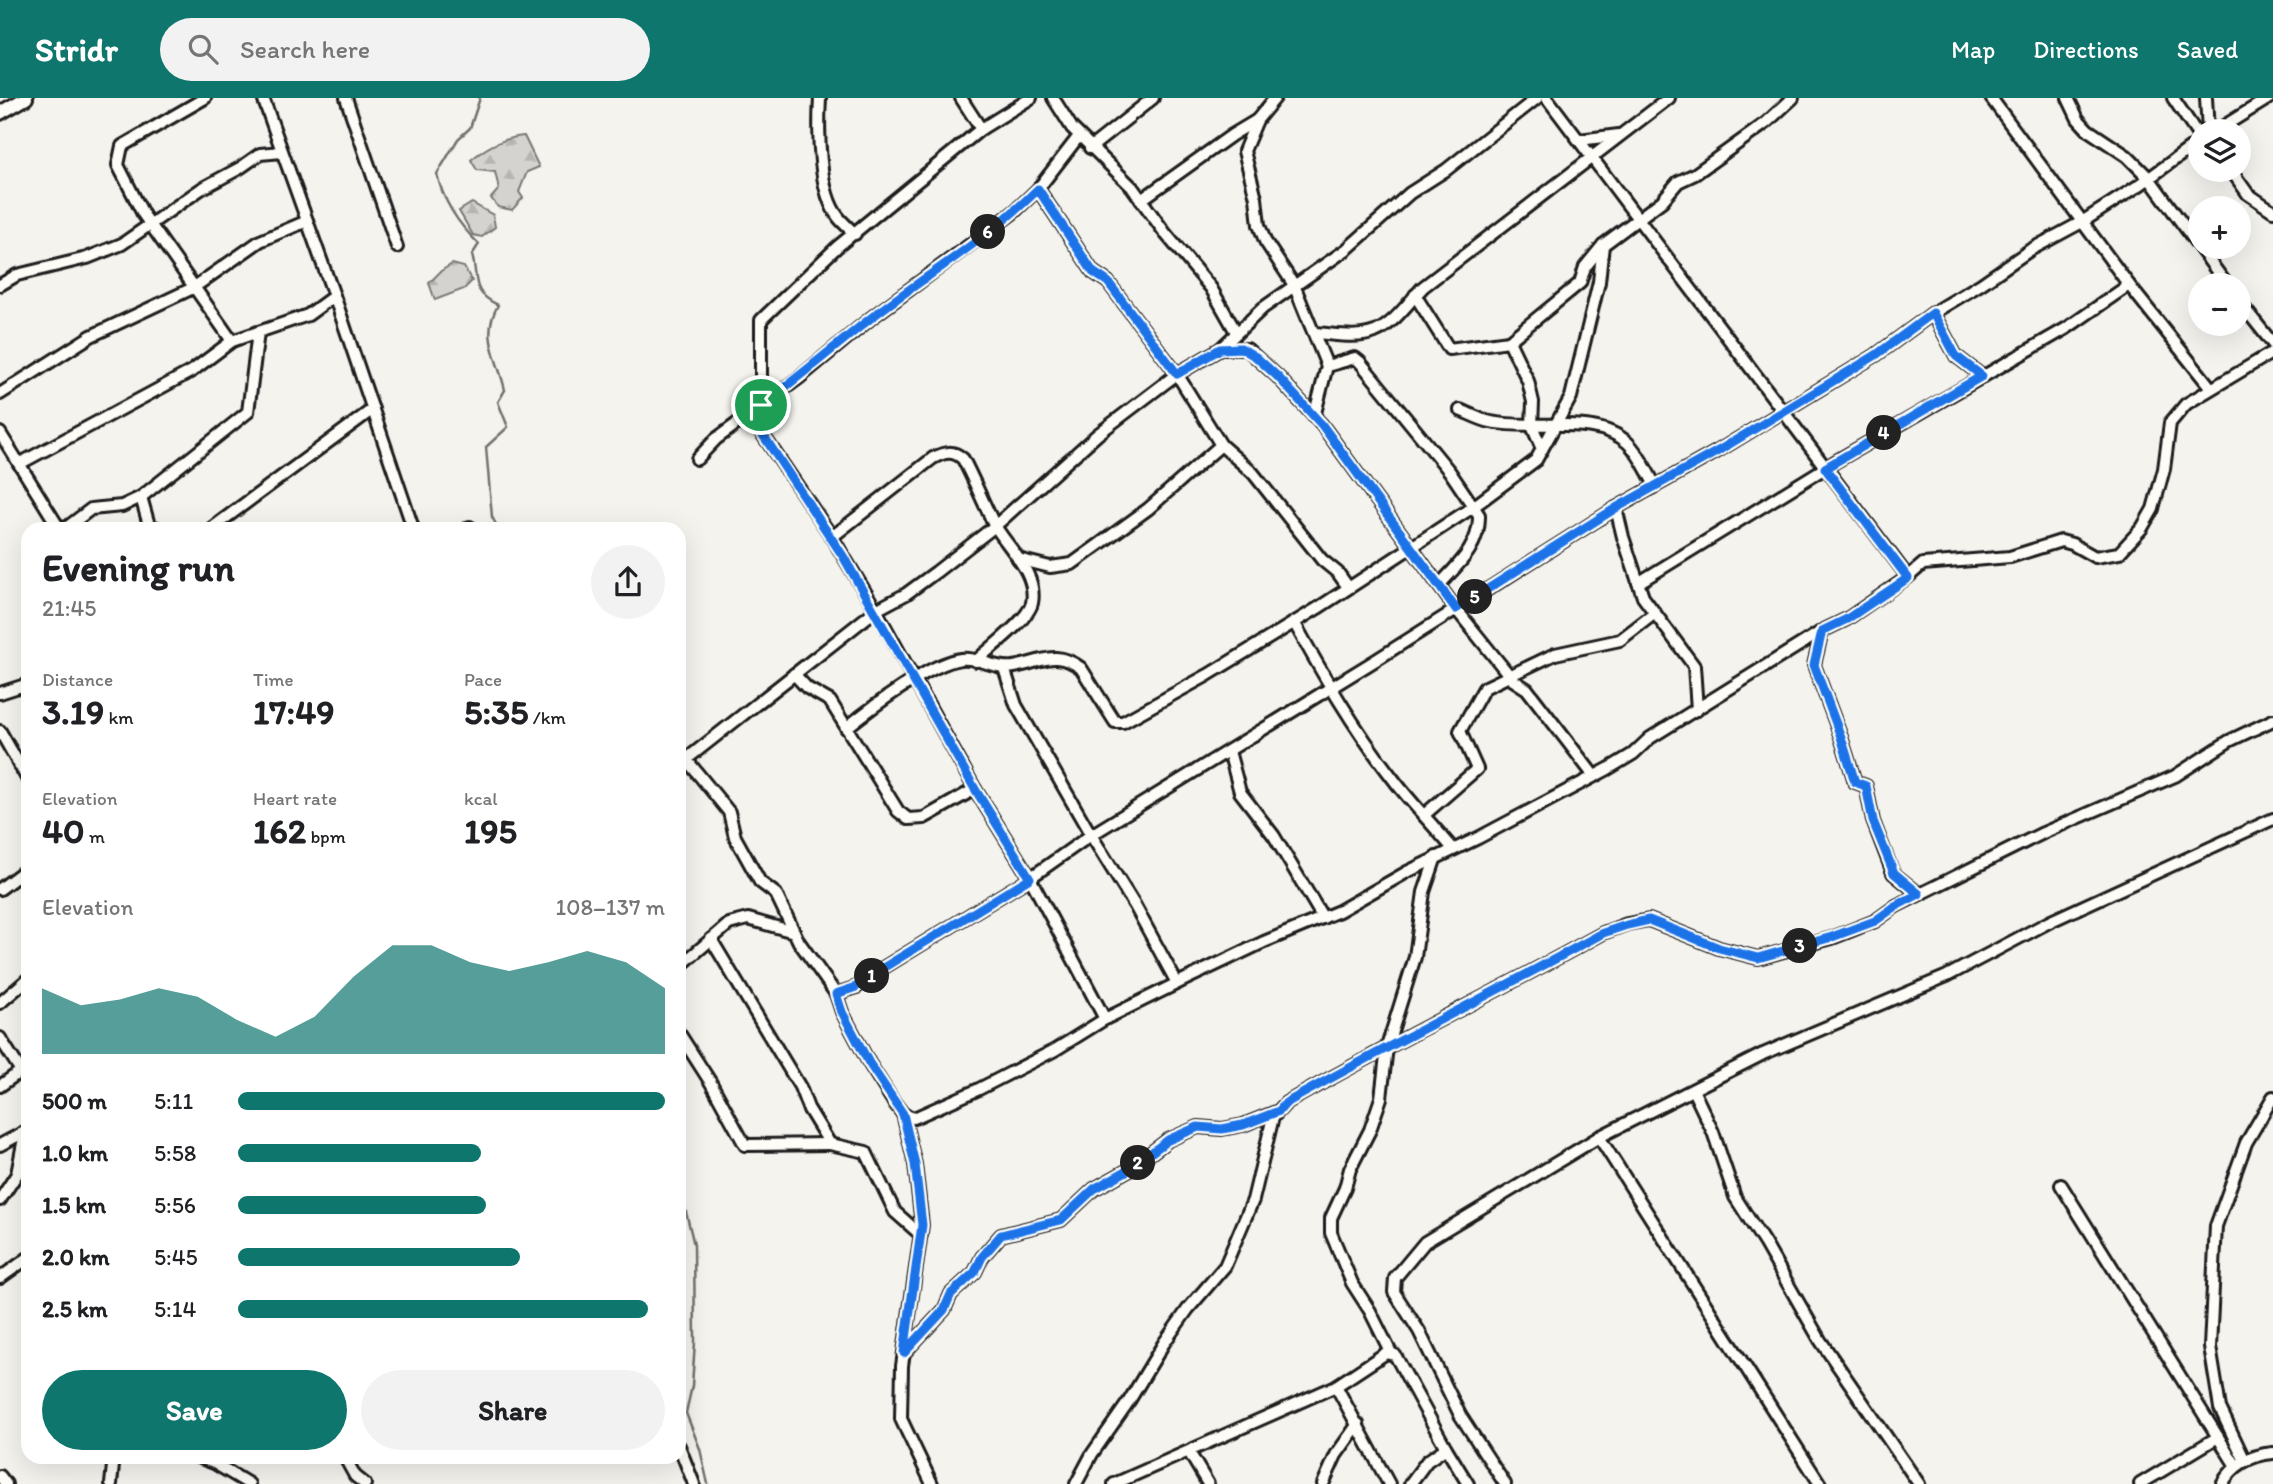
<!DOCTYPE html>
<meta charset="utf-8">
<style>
:root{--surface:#fff;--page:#f2f2f2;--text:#202124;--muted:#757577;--accent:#0f766e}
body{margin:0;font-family:Itim,sans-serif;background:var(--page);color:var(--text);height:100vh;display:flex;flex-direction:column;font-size:26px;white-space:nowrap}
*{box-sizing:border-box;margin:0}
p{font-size:23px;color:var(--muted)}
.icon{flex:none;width:38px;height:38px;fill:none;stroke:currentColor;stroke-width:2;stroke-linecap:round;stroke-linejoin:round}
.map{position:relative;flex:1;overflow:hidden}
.drawer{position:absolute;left:21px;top:424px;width:665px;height:942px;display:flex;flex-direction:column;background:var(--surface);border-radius:21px;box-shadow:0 7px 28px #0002}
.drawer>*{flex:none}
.buttons{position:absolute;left:2188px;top:21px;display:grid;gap:14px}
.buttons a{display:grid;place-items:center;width:63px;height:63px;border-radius:50%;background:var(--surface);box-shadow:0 7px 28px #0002;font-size:35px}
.pin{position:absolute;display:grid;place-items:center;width:60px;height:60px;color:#fff;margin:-30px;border:4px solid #fff;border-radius:50%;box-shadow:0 2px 7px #0007}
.km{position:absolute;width:35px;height:35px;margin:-18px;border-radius:50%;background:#222;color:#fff;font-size:19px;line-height:35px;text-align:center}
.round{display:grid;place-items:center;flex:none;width:74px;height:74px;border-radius:37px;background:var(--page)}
.headline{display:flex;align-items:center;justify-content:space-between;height:119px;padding:0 21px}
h1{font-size:38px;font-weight:800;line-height:52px}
.metrics{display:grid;grid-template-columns:repeat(3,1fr);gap:10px;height:119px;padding:7px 21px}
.metrics div{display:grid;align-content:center}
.metrics b{font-size:35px;font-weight:800}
.metrics small{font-size:19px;font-weight:400}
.metrics p{font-size:19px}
.chart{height:196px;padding:14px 21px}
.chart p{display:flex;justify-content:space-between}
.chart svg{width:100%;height:126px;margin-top:7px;fill:var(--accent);opacity:.7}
.action{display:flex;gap:14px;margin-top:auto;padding:14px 21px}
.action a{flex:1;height:80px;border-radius:42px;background:var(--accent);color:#fff;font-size:28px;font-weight:800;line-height:80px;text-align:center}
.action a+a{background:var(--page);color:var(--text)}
ul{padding:0 21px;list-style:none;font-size:23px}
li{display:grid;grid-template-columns:112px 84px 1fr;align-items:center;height:52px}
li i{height:18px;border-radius:9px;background:var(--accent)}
header{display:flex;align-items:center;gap:42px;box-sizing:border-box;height:98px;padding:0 35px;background:var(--accent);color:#fff}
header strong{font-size:33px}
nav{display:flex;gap:38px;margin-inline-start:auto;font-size:24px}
.search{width:490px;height:63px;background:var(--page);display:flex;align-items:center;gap:18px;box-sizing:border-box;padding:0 24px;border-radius:38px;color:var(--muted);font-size:26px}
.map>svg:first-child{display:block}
.forest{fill:url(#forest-firs);stroke:#787876;stroke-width:2}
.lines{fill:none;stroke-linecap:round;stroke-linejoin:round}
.stream{stroke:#72716f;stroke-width:2.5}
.minor-casing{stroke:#1c1c1c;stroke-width:16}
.tertiary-casing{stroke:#1c1c1c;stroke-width:18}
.minor{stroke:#fdfcf7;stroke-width:10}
.tertiary{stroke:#fdfcf7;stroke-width:12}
.route-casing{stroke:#fff;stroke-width:14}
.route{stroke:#1a73e8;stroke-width:9}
</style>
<header>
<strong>Stridr</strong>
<div class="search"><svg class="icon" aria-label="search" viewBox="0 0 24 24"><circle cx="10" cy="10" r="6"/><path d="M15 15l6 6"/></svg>Search here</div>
<nav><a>Map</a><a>Directions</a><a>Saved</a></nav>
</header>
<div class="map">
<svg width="2273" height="1386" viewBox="0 0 2273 1386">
<defs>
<pattern id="forest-firs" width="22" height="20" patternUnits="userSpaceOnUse" patternTransform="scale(1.75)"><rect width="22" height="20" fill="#d4d3cf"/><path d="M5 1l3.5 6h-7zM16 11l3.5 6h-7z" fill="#b5b5b1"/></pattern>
</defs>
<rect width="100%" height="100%" fill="#f4f3ee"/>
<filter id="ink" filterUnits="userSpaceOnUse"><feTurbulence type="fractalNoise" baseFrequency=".0143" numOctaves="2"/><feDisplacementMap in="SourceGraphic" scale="14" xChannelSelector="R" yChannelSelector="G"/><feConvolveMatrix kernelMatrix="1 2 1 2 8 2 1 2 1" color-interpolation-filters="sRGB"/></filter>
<g filter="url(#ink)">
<!-- forest -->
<g class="forest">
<path d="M524 38 539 69 527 74 519 94 523 100 512 112 498 109 491 100 499 91 495 74 477 72 471 62C486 49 504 40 524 38Z"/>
<polygon points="472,105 493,117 495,129 482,139 473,137 459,113"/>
<polygon points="452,166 464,169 472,183 464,191 435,202 429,185 441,173"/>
</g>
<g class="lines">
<!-- stream -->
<g class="stream">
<path d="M480 0 470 30 458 41 437 76C443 103 459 127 479 146L472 157C479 182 470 194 498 207 480 239 498 260 505 292L498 304 508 329 486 349 492 419 498 430"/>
<polyline points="679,1085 694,1147 695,1244 692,1288 686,1315 700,1351 708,1386"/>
</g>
<defs>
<g id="minor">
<polyline points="205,0 122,48 118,67 143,116 232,243"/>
<polyline points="263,0 337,206 413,430"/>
<polyline points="346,0 397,149"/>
<path d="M820 0C818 32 818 95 839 120 844 126 850 131 855 136"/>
<polyline points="961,0 981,31"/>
<polyline points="1031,0 981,31 837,149 761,222 761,334 832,439 876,512 975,691 1030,780 1105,921"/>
<polyline points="1053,0 1072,30 1132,89 1165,135 1211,190 1236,234"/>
<polyline points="1275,0 1257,22 1244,53 1256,100 1259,127 1265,143 1294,187 1327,268 1314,319"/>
<polyline points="1547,0 1908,479"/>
<polyline points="1991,0 2129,187 2211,290"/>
<polyline points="2068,0 2078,21 2088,32 2127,58 2149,80 2227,187"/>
<polyline points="2173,0 2200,40"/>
<polyline points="2206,0 2208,33"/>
<polyline points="2216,33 2269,0"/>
<polyline points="1579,42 1619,37"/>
<polyline points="1090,50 1153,0"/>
<polyline points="2231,72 2248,96 2273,113"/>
<polyline points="1038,91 1093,174 1108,184 1177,276 1221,347 1253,375 1322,462 1338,475 1348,489"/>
<polyline points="1141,102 1232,37 1257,22"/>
<polyline points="0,187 17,177 87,160 122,146 201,91 240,70 260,56 282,54"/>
<polyline points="1415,197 1449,251 1509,243"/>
<polyline points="2238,202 2273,246"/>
<polyline points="1933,215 1956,258 1982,278"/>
<path d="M1315 235C1334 236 1357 241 1375 234 1394 226 1409 204 1423 189L1669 0"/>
<polyline points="1220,251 1247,251 1278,279 1322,327 1456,511 1513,582 1527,591 1594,678"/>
<path d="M1327 268 1355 260 1360 264 1450 374 1479 417C1480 448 1459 466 1439 487"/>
<polyline points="0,296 91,238 193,190 260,143 307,123"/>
<path d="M1460 312C1470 316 1480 322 1491 324 1532 333 1596 315 1628 345 1640 356 1647 374 1655 387"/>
<polyline points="0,335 59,430"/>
<polyline points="1542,351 1532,328 1533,304 1528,283 1509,243 1580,185 1585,169 1603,147 1662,103 1678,84 1695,76 1766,25 1793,0"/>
<polyline points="697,361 716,341 799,280 871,220 1014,114 1038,91 1079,38"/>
<polyline points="19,366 192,273 232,243 308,217 334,198"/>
<polyline points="141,399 149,427 157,430"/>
<polyline points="1616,410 1623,439 1643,499 1694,568 1697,612"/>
<polyline points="66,430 91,411 122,408 141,399 248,314 258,234"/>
<polyline points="212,430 373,311"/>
<polyline points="468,430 470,429"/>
<path d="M832 439 933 360C945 354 953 352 963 361 974 382 983 404 993 424 1006 449 1038 474 1032 505 1028 522 990 550 976 563"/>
<polyline points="1018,461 1050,469 1072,466 1148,411 1221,347"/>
<polyline points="1638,485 1833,365 2067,230 2129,187"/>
<path d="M1294 524C1324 579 1355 632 1394 682 1412 706 1434 728 1453 751"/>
<polyline points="1822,533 1814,567 1841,639 1855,684 1866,688 1873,723 1893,775 1919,796"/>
<polyline points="794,576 807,590 830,603 898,713 908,721 924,720 975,691"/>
<polyline points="0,595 28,586"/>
<path d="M846 630C871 610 930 565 961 561 980 559 996 572 1014 569 1042 564 1055 551 1081 570L1115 624H1123L1208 577 1318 510 1473 409 1536 362 1571 299 1599 184 1603 147"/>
<polyline points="0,633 28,682"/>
<polyline points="1229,653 1240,694 1274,738 1323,820"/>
<polyline points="686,661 729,714 735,739 760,784 776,796 799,844 836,896 842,914 869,965 893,1003 903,1016 914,1020 977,992 1055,952 1105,921 1186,881 1264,844 1339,813 1407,774 1478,740 1608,671 1633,656 1650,640 1822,533 1847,521 1908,479 1923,466 2010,459 2061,443 2072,446 2095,459 2119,455 2142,430 2153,411 2164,371 2170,325 2186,306 2273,254"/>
<polyline points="679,667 876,512 906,496 936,474 995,428 1098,336 1177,276 1220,251 1263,210 1347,151 1410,95 1446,72 1537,0"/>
<polyline points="1424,717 1477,671 1460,633 1484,590 1555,556 1620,542 1655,515"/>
<polyline points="0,791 28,770"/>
<polyline points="711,841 800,989 808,1010 830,1046 866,1054 895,1114 921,1137"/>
<polyline points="679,869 729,826 748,821 794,834"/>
<polyline points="1177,885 1135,808 1091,737 1376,562 1616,410 1718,353 1876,257 1933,215 1981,186 2030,152 2082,124 2141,86 2200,43"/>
<polyline points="836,896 857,889 878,873 1030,780 1091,737 1016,607 1004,570"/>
<polyline points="0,905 28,881"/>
<polyline points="679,935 711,985 745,1047 830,1046"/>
<polyline points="0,940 21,973"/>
<polyline points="0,988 28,968"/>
<polyline points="1693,992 1713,1034 1735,1099 1765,1146 1820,1242 1919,1386"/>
<polyline points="903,1016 915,1066 922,1127 902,1268 901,1321 932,1386"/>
<polyline points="1599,1039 1820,1386"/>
<polyline points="0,1047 28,1032"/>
<polyline points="2061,1087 2236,1368"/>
<polyline points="0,1102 17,1076 25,1035"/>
<polyline points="0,1180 28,1160"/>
<polyline points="904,1255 944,1212 951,1196 975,1174 982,1159 1001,1137 1061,1122 1094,1091 1128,1072 1168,1042 1198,1029 1222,1031 1243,1027 1276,1014"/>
<polyline points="1391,1255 1370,1213 1352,1185 1331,1135 1331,1120 1345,1090 1350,1071 1370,1032 1381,1000 1387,949 1415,859 1424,794 1436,759"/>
<polyline points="1336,1288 1389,1386"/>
<polyline points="679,1348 694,1386"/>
<polyline points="1189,1354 1208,1386"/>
<polyline points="195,1358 214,1365 249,1386"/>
<polyline points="344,1358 355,1378 365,1386"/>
<polyline points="2245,1363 2220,1310 2210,1249 2216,1128 2246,1045 2273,999"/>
<polyline points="0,1378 6,1386"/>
<polyline points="111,1386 114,1358"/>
<path d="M1076 1386 1092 1356 1129 1303 1164 1245 1188 1211 1225 1168 1253 1102 1273 1019 1286 1005C1390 946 1498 893 1603 835L1627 826 1649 822 1719 850 1758 860 1832 840 1875 823 1896 808 2043 735 2175 678 2229 643 2273 622"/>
<polyline points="1114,1386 1336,1288 1386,1255 1395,1257 1446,1350 1468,1386"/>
<polyline points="1323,1386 1336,1357 1358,1326"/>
<polyline points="1410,1386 1427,1363 1446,1350"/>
<polyline points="1505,1386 1460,1317 1419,1233 1394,1194 1395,1180 1425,1144 1599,1039 1763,956 1947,878 2051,823 2273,721"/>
<polyline points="2140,1386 2218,1339"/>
<path d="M2222 1386C2233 1367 2251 1357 2273 1355"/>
</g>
<polyline id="tertiary" points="0,15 26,0"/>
</defs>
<!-- minor casing -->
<use href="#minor" class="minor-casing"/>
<!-- tertiary casing -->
<use href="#tertiary" class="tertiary-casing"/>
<!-- minor -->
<use href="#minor" class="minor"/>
<!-- tertiary -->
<use href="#tertiary" class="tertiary"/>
</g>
</g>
<g class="lines" filter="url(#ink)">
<defs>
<path id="route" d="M1038 91 1093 174 1108 184 1177 276 1220 251 1241 250 1256 259 1278 279 1322 327 1456 511 1616 410 1718 353 1876 257 1933 215 1956 258 1982 278 1825 370 1908 480 1847 521 1822 533 1814 567 1841 639 1855 684 1866 688 1873 723 1894 775 1919 796 1896 808 1875 823 1832 839 1758 860 1719 850 1649 822 1627 827 1603 835C1498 893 1390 946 1286 1005L1279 1013 1243 1027 1222 1031 1198 1029 1168 1042 1128 1072 1094 1091 1061 1122 1001 1137 982 1159 975 1174 951 1196 944 1212 904 1255 922 1127 915 1066 903 1016 869 965 842 914 836 896 856 889 878 873 1030 780 975 691 843 458 761 334V307C799 280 834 249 871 220 926 177 988 141 1038 91Z"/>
</defs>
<!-- route casing -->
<use href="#route" class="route-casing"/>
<!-- route -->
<use href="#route" class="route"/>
</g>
</svg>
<div class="buttons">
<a><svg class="icon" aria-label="layers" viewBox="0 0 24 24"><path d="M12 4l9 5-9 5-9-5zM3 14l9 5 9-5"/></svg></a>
<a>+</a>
<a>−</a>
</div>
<div class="pin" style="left:761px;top:307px;background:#1e9e55"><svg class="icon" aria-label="arrive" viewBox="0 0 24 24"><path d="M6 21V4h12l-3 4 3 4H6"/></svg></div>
<b class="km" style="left:872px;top:878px">1</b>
<b class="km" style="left:1138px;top:1065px">2</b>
<b class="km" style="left:1800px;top:848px">3</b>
<b class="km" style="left:1884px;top:335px">4</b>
<b class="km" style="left:1475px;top:499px">5</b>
<b class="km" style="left:988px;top:134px">6</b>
<section class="drawer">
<div class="headline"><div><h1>Evening run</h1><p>21:45</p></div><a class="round"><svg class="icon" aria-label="share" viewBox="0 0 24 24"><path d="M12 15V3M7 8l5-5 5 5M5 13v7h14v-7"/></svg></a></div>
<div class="metrics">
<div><p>Distance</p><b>3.19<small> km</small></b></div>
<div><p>Time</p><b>17:49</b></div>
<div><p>Pace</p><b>5:35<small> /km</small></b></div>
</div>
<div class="metrics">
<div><p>Elevation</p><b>40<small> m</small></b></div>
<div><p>Heart rate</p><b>162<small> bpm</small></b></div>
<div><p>kcal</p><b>195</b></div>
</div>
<div class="chart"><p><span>Elevation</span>108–137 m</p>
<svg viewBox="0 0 160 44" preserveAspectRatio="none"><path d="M0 44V21L10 27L20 25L30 21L40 24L50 32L60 38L70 31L80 17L90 6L100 6L110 12L120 15L130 12L140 8L150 12L160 21V44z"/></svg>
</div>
<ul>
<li><b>500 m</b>5:11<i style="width:100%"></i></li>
<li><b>1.0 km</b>5:58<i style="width:57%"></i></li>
<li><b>1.5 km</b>5:56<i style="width:58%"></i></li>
<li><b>2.0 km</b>5:45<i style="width:66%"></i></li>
<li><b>2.5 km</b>5:14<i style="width:96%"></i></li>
</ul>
<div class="action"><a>Save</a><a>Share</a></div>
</section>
</div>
